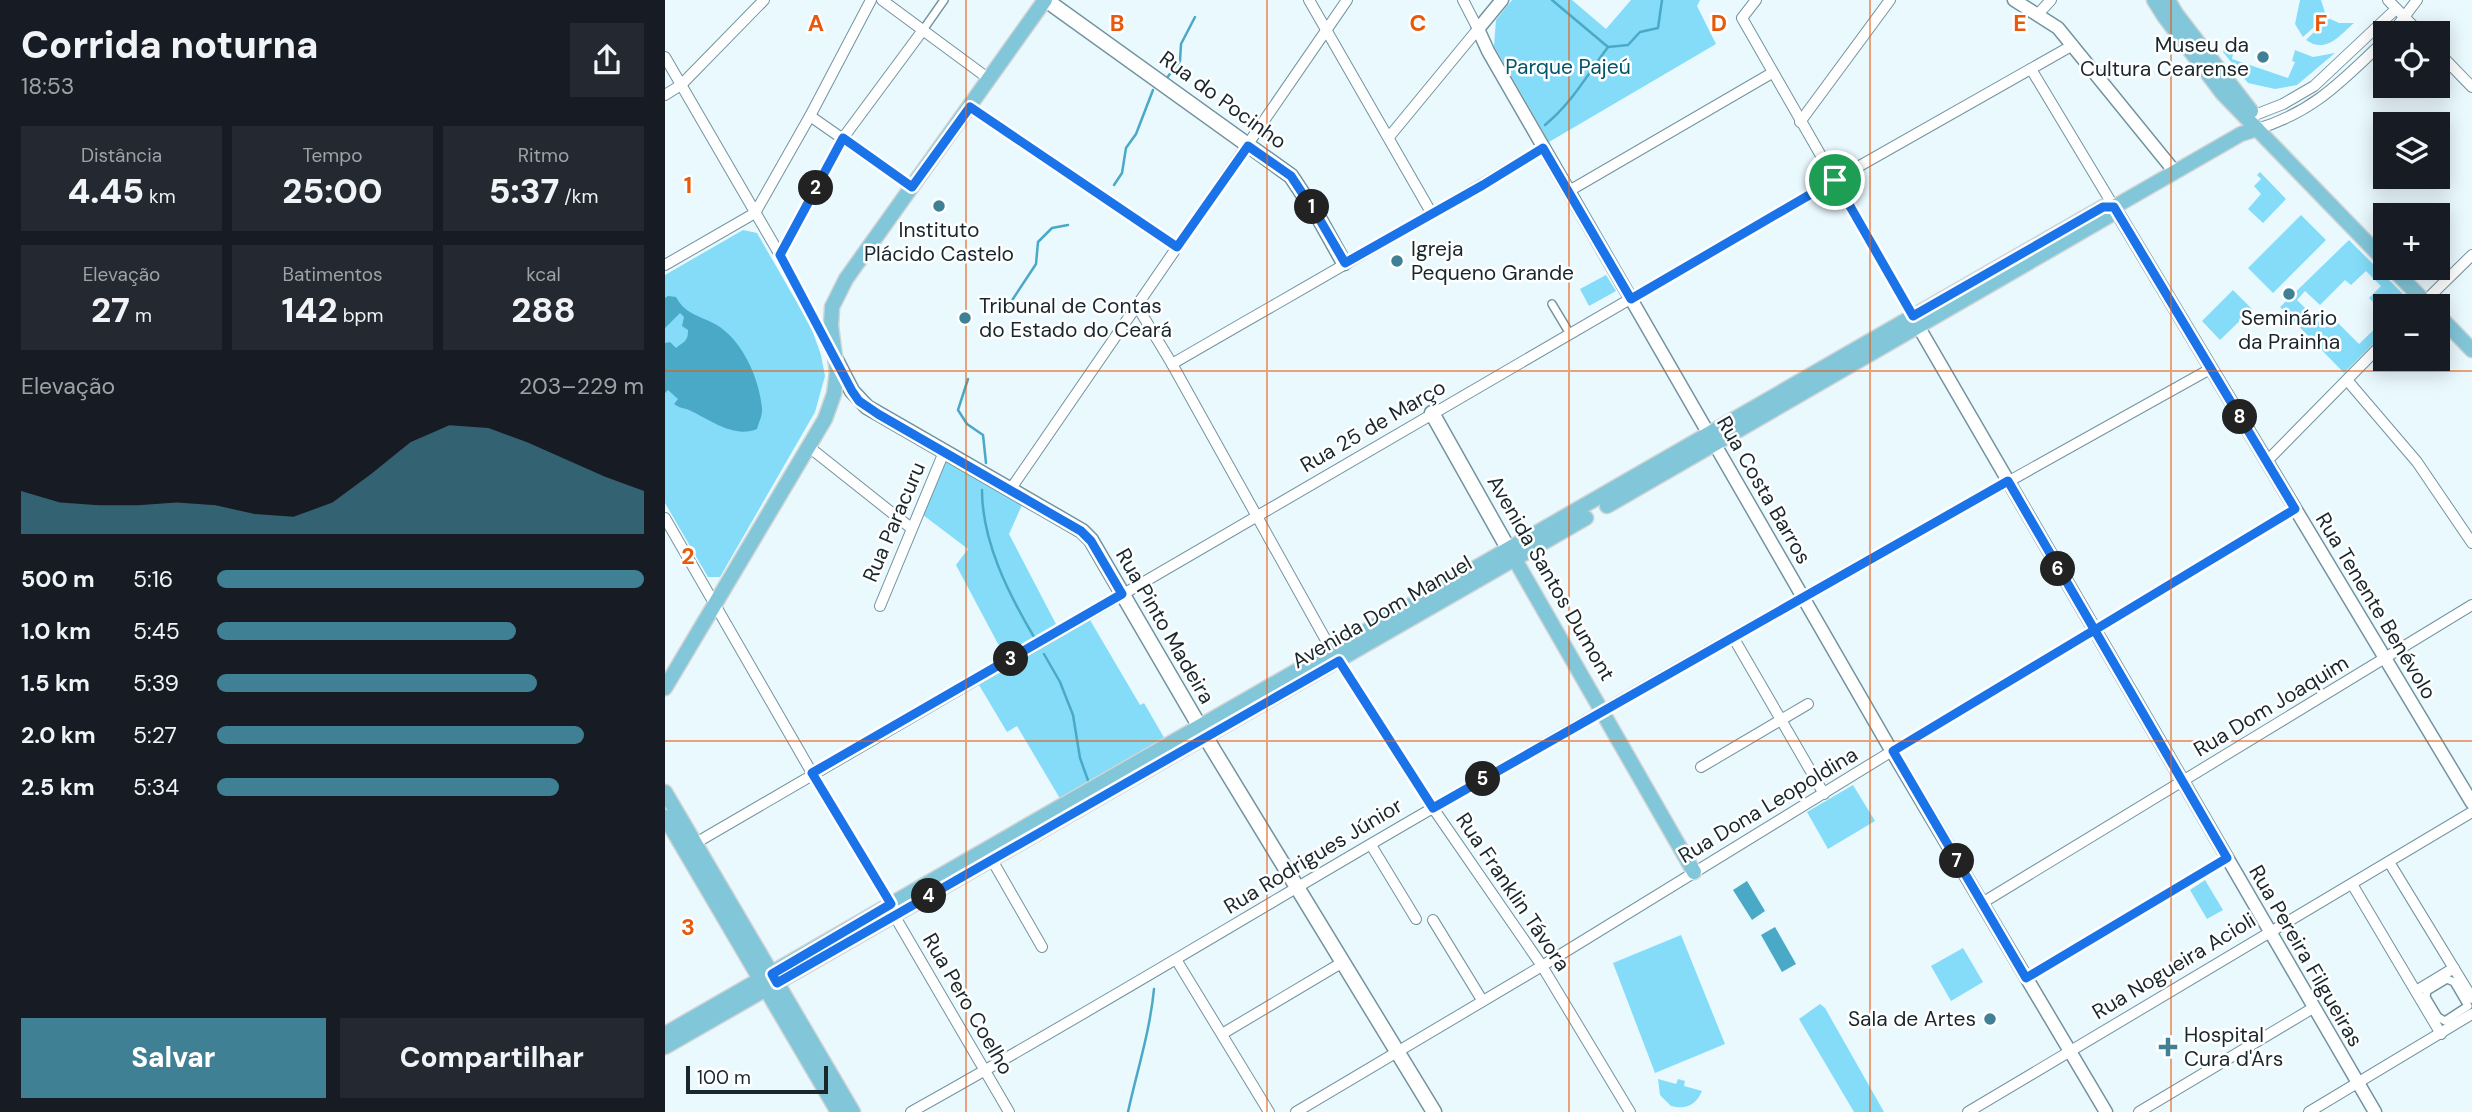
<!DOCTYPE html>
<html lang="pt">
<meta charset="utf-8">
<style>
:root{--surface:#171b24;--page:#242831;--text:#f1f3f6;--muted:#9ea1a6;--accent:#408094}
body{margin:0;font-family:"DM Sans",sans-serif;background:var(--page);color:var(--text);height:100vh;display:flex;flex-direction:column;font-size:26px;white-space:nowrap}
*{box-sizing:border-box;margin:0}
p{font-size:23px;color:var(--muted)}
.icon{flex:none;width:38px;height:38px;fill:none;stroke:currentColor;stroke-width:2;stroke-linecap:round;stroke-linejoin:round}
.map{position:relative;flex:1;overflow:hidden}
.details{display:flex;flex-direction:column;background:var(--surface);width:665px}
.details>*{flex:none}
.tools{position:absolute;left:1708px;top:21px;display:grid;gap:14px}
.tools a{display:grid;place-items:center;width:77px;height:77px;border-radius:0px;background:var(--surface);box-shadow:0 4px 18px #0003;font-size:35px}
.scale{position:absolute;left:21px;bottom:18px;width:142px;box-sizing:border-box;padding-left:7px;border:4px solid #19272c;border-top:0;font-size:19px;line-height:24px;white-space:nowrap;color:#19272c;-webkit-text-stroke:5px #fff;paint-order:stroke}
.pin{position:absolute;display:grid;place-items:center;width:60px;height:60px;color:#fff;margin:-30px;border:4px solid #fff;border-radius:50%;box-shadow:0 2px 7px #0007}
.km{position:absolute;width:35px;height:35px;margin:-18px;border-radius:50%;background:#222;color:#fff;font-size:19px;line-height:35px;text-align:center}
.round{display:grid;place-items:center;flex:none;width:74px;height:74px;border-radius:0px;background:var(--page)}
.headline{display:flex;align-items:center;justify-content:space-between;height:119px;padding:0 21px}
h1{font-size:38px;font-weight:800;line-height:52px}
.metrics{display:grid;grid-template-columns:repeat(3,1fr);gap:10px;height:119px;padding:7px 21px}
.metrics div{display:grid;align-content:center;border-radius:0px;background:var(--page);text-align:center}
.metrics b{font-size:35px;font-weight:800}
.metrics small{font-size:19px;font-weight:400}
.metrics p{font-size:19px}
.chart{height:196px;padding:14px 21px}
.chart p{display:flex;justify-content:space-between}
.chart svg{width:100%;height:126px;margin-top:7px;fill:var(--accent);opacity:.7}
.primary-button{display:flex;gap:14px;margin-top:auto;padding:14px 21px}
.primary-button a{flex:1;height:80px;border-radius:0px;background:var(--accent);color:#fff;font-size:28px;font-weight:800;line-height:80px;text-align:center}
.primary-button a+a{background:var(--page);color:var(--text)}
ul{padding:0 21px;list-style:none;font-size:23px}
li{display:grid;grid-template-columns:112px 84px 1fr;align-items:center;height:52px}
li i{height:18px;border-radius:9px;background:var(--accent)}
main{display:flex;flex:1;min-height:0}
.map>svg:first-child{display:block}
.green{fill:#84dcf9}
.water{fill:#49a9c6}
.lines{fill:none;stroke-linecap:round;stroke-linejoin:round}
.stream{stroke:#49a9c6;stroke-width:2.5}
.pedestrian-casing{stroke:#72949f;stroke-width:10}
.minor-casing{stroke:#72949f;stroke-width:12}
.tertiary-casing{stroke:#72949f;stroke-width:15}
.secondary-casing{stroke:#72949f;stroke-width:17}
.primary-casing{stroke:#d1d4d5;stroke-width:17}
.pedestrian{stroke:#fff;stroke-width:7}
.minor{stroke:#fff;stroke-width:10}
.tertiary{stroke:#fff;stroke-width:12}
.secondary{stroke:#fff;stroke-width:14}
.primary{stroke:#82c6d9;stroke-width:14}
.route-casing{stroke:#fff;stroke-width:14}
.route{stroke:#1a73e8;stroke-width:9}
.grid{fill:none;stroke:#e8590c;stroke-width:2;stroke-opacity:0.55}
.poi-dot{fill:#408094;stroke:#fff;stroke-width:2.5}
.labels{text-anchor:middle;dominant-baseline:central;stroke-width:5;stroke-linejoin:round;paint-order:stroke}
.poi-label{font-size:21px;fill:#19272c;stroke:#fff;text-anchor:start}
.park-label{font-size:21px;fill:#005569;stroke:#fff}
.street-label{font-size:21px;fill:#19272c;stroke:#fff}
.grid-label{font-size:23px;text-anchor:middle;font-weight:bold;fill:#e8590c;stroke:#fff;stroke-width:5;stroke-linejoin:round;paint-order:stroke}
</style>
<main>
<section class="details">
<div class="headline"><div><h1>Corrida noturna</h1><p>18:53</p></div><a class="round"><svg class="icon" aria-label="share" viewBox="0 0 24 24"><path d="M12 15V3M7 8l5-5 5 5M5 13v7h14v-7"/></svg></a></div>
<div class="metrics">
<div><p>Distância</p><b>4.45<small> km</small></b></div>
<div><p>Tempo</p><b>25:00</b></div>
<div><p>Ritmo</p><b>5:37<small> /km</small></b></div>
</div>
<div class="metrics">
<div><p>Elevação</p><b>27<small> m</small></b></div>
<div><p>Batimentos</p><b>142<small> bpm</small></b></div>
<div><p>kcal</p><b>288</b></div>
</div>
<div class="chart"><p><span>Elevação</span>203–229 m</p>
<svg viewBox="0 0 160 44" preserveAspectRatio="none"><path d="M0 44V29L10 33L20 34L30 34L40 33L50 34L60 37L70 38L80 33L90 23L100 12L110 6L120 7L130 12L140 18L150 24L160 29V44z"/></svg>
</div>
<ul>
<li><b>500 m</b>5:16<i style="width:100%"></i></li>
<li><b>1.0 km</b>5:45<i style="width:70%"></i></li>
<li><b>1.5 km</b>5:39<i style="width:75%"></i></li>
<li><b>2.0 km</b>5:27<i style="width:86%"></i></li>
<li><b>2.5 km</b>5:34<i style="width:80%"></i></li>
</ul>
<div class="primary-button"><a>Salvar</a><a>Compartilhar</a></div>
</section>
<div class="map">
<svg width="1807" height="1112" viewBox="0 0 1807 1112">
<rect width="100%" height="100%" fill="#eaf9fe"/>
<!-- green -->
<g class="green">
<polygon points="847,0 907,0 941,29 966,0 1035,0 1032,6 1051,44 884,142 829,46 831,20"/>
<polygon points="1635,0 1656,0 1661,16 1638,37 1630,24"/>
<path d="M1663 18 1674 23H1689C1674 36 1661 54 1641 40Z"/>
<polygon points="1559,50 1568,54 1567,59 1623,78 1630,62 1627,61 1630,50 1648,57 1670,53 1632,85 1610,89 1583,83 1558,52"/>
<polygon points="1595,172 1621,199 1598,223 1583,209 1596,194 1589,186 1596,179 1592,175"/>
<polygon points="1636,215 1661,240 1608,293 1583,268"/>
<polygon points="78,230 92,233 146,327 156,355 160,376 150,412 55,577 43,577 0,503 0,275"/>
<polygon points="1684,240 1748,304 1746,306 1720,306 1720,314 1704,298 1716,286 1701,271 1686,285 1680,280 1655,305 1640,291 1632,300 1660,328 1669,319 1694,344 1720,319 1720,332 1679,373 1615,307"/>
<polygon points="941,275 951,291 924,306 915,289"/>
<polygon points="1568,290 1587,309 1555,340 1537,321"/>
<polygon points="281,461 357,505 344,534 393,628 340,657 291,565 303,549 258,515"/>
<polygon points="425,620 475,705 479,703 501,741 397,802 352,726 342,732 314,685"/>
<polygon points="1188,785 1210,821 1163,849 1142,812"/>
<polygon points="1540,880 1558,910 1542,919 1525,890"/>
<polygon points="1016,935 1060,1044 990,1073 948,963"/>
<polygon points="1298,948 1318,982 1286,1001 1266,966"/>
<polygon points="1155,1004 1160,1008 1219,1112 1189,1112 1134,1019"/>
<path d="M993 1079 1011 1084 1013 1079 1020 1081 1019 1086 1037 1091C1031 1105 1021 1110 1006 1106L995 1095Z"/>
</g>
<!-- water -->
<g class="water">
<path d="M3 296 11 297C21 316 38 316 55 327 79 344 94 379 97 408 98 414 94 422 92 429 69 439 44 419 24 410 19 408 14 408 9 404L13 399 3 390 0 393V343L5 342 11 348C19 341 23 342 23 330L17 326 19 317 15 313 0 328V298Z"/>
<polygon points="1082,881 1100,911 1087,920 1068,890"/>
<polygon points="1110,927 1131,964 1117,972 1096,935"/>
</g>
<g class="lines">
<!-- stream -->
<g class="stream">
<polyline points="887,0 943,47 963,45 975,32 993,28 997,0"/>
<polyline points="501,79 515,61 516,44 530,17"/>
<path d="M880 125C907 103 922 75 943 47"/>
<polyline points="449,185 457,173 461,148 471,134 488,90"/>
<polyline points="342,308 371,264 373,242 387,228 403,225"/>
<polyline points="303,379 293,410 302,424 318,435 321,463"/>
<path d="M317 490C317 541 343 593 369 637"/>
<polyline points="379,654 395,682 408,715 415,758 425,786"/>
<path d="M463 1112C472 1071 485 1031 489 989"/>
</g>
<defs>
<g id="pedestrian">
<polyline points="258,30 279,0"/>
<polyline points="887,304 902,329"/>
<polygon points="1782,979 1789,982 1803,1006 1780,1021 1773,1017 1761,997 1762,991"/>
</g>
<g id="minor">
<polyline points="217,0 324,79"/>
<polyline points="644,0 767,214"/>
<polyline points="1091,0 1077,18 1248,316"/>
<polyline points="1723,0 1755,33"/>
<polyline points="1373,14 1386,0"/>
<polyline points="1727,33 1752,0"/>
<polyline points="1773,52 1807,87"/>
<polyline points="0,57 115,255 165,349"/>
<polyline points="1366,69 1449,207"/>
<polyline points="0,95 16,85 99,0"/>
<polyline points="305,107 512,247"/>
<polyline points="1590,115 1618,104 1649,86 1731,9"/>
<polyline points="145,116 247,187"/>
<polyline points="1135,122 1225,0"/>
<path d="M1592 129C1649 112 1678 80 1720 40"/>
<polyline points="724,137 813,29 798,0"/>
<polyline points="904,191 1107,73"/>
<polyline points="115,255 178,138 258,30"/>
<polyline points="0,265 90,213 145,116 206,0"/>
<polyline points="472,306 507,364 667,651"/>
<polyline points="1755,306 1807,255"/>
<path d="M507 364C631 292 756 222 879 147"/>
<polyline points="1682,380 1752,462 1807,543"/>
<polyline points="144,447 246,528"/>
<polyline points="1602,461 1720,341"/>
<polyline points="345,490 682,0"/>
<polyline points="0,518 147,773 226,904"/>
<polyline points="215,606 279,452"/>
<polyline points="1068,637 1159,794"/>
<polyline points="674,661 768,808 877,966 965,1112"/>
<polyline points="1036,767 1143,704"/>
<polyline points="29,844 1161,185 1408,45"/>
<polyline points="706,845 751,919"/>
<polyline points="327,860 377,947"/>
<polyline points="1724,862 1807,998"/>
<polyline points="1687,884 1776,1034"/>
<polyline points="1317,903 1807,605"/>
<polyline points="229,915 344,1112"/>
<polyline points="768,920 817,1000"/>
<polyline points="512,961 604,1112"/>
<polyline points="1361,978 1562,858"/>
<polyline points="1751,991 1789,968"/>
<polyline points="557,1034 678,962"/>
<path d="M246 1112C426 1012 601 904 780 801 1034 654 1290 511 1547 368"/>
<polyline points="631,1112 877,966 1219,756 1630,509"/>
<polyline points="1303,1112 1807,812"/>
<polyline points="1474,1112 1648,1008"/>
<polyline points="1644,1112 1807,1014"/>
</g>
<g id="tertiary">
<polyline points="837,0 813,29 823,51 1222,743 1441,1112"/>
<polyline points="1349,0 1393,28 1510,172"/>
<polyline points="1449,207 1807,803"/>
<polyline points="1249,319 1710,1112"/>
</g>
<g id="secondary">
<polyline points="381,0 626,176 655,220 679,263"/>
<polyline points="171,360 187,391 202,407 379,509 417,531 426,540 546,746 769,1112"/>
<polyline points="767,413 844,550"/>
</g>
<g id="primary">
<polyline points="1489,0 1499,16 1558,94 1720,261"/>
<polyline points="1503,0 1512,15 1586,111"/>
<polyline points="1727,268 1764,306"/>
<polyline points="1773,315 1807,350"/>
<polyline points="942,506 1444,216 1449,207"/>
<polyline points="845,551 1029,872"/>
<polyline points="0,688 160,419 169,394 172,372 166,326 167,307 181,279 380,0"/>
<polyline points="0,792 188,1112"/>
<polyline points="0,817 173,1112"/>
<path d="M0 1034C481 760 959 482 1438 207H1449L1576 134 1592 129"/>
<polyline points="0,1047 921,518"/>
</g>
</defs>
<!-- pedestrian casing -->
<use href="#pedestrian" class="pedestrian-casing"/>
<!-- minor casing -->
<use href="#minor" class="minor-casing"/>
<!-- tertiary casing -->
<use href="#tertiary" class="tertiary-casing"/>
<!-- secondary casing -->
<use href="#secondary" class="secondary-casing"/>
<!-- primary casing -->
<use href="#primary" class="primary-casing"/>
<!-- pedestrian -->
<use href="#pedestrian" class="pedestrian"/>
<!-- minor -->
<use href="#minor" class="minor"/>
<!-- tertiary -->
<use href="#tertiary" class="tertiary"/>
<!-- secondary -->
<use href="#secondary" class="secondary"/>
<!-- primary -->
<use href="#primary" class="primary"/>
</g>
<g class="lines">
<defs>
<polyline id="route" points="1170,180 966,299 878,148 818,185 680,263 655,220 626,176 583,146 512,247 305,107 247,187 178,138 115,255 187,391 194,401 213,414 416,531 426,541 457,594 147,773 226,904 107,974 112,983 674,661 768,808 1343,481 1562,858 1361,978 1228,751 1421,635 1428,631 1630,509 1449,207 1438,207 1248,316 1170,180"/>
</defs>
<!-- route casing -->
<use href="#route" class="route-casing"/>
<!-- route -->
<use href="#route" class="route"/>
</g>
<!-- grid -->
<path class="grid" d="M301 0V1112M602 0V1112M904 0V1112M1205 0V1112M1506 0V1112M0 371H1807M0 741H1807"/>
<!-- markers -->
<g class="poi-dot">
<circle cx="1598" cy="57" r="7"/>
<circle cx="274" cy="206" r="7"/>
<circle cx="732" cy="261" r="7"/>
<circle cx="1624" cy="294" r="7"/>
<circle cx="300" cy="318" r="7"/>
<circle cx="1325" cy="1019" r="7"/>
<path d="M1499.5 1036.5h7v7h7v7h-7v7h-7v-7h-7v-7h7z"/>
</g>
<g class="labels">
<!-- poi labels -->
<g class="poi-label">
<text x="1584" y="45" text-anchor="end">Museu da<tspan x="1584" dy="24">Cultura Cearense</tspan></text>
<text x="274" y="230" text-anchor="middle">Instituto<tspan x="274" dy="24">Plácido Castelo</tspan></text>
<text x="746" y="249">Igreja<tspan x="746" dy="24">Pequeno Grande</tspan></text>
<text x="314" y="306">Tribunal de Contas<tspan x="314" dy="24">do Estado do Ceará</tspan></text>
<text x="1624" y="318" text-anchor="middle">Seminário<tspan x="1624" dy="24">da Prainha</tspan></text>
<text x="1311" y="1019" text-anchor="end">Sala de Artes</text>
<text x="1519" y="1035">Hospital<tspan x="1519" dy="24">Cura d'Ars</tspan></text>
</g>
<!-- park labels -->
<g class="park-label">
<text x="903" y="67">Parque Pajeú</text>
</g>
<!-- street labels -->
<g class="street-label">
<text transform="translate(558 100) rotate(36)">Rua do Pocinho</text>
<text transform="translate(708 426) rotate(-30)">Rua 25 de Março</text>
<text transform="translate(1099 490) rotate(60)">Rua Costa Barros</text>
<text transform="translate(229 522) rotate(-67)">Rua Paracuru</text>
<text transform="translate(886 578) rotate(60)">Avenida Santos Dumont</text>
<text transform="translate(1711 606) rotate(59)">Rua Tenente Benévolo</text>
<text transform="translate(717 612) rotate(-30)">Avenida Dom Manuel</text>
<text transform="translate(500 626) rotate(60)">Rua Pinto Madeira</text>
<text transform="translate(1606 706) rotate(-31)">Rua Dom Joaquim</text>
<text transform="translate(1103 805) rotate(-31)">Rua Dona Leopoldina</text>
<text transform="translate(648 856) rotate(-31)">Rua Rodrigues Júnior</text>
<text transform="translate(848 892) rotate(56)">Rua Franklin Távora</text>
<text transform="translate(1641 956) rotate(60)">Rua Pereira Filgueiras</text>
<text transform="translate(1509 966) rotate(-31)">Rua Nogueira Acioli</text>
<text transform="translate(303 1004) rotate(60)">Rua Pero Coelho</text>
</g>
</g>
<g class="grid-label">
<text x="151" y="31">A</text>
<text x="452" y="31">B</text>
<text x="753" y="31">C</text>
<text x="1054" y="31">D</text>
<text x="1355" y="31">E</text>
<text x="1656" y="31">F</text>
<text x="23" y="193">1</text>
<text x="23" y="564">2</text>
<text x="23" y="935">3</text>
</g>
</svg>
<div class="tools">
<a><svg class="icon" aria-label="locate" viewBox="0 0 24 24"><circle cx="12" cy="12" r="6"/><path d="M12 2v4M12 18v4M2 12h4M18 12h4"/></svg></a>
<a><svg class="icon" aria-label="layers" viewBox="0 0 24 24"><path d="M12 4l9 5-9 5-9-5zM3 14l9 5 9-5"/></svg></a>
<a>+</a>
<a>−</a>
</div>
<div class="scale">100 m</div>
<div class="pin" style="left:1170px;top:180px;background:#1e9e55"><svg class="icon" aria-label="arrive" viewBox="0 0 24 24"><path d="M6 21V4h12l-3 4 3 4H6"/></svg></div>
<b class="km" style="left:647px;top:207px">1</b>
<b class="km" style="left:151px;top:188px">2</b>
<b class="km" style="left:346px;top:659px">3</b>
<b class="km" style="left:264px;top:896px">4</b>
<b class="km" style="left:818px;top:779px">5</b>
<b class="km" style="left:1393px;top:569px">6</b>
<b class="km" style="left:1292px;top:861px">7</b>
<b class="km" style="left:1575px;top:417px">8</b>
</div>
</main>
